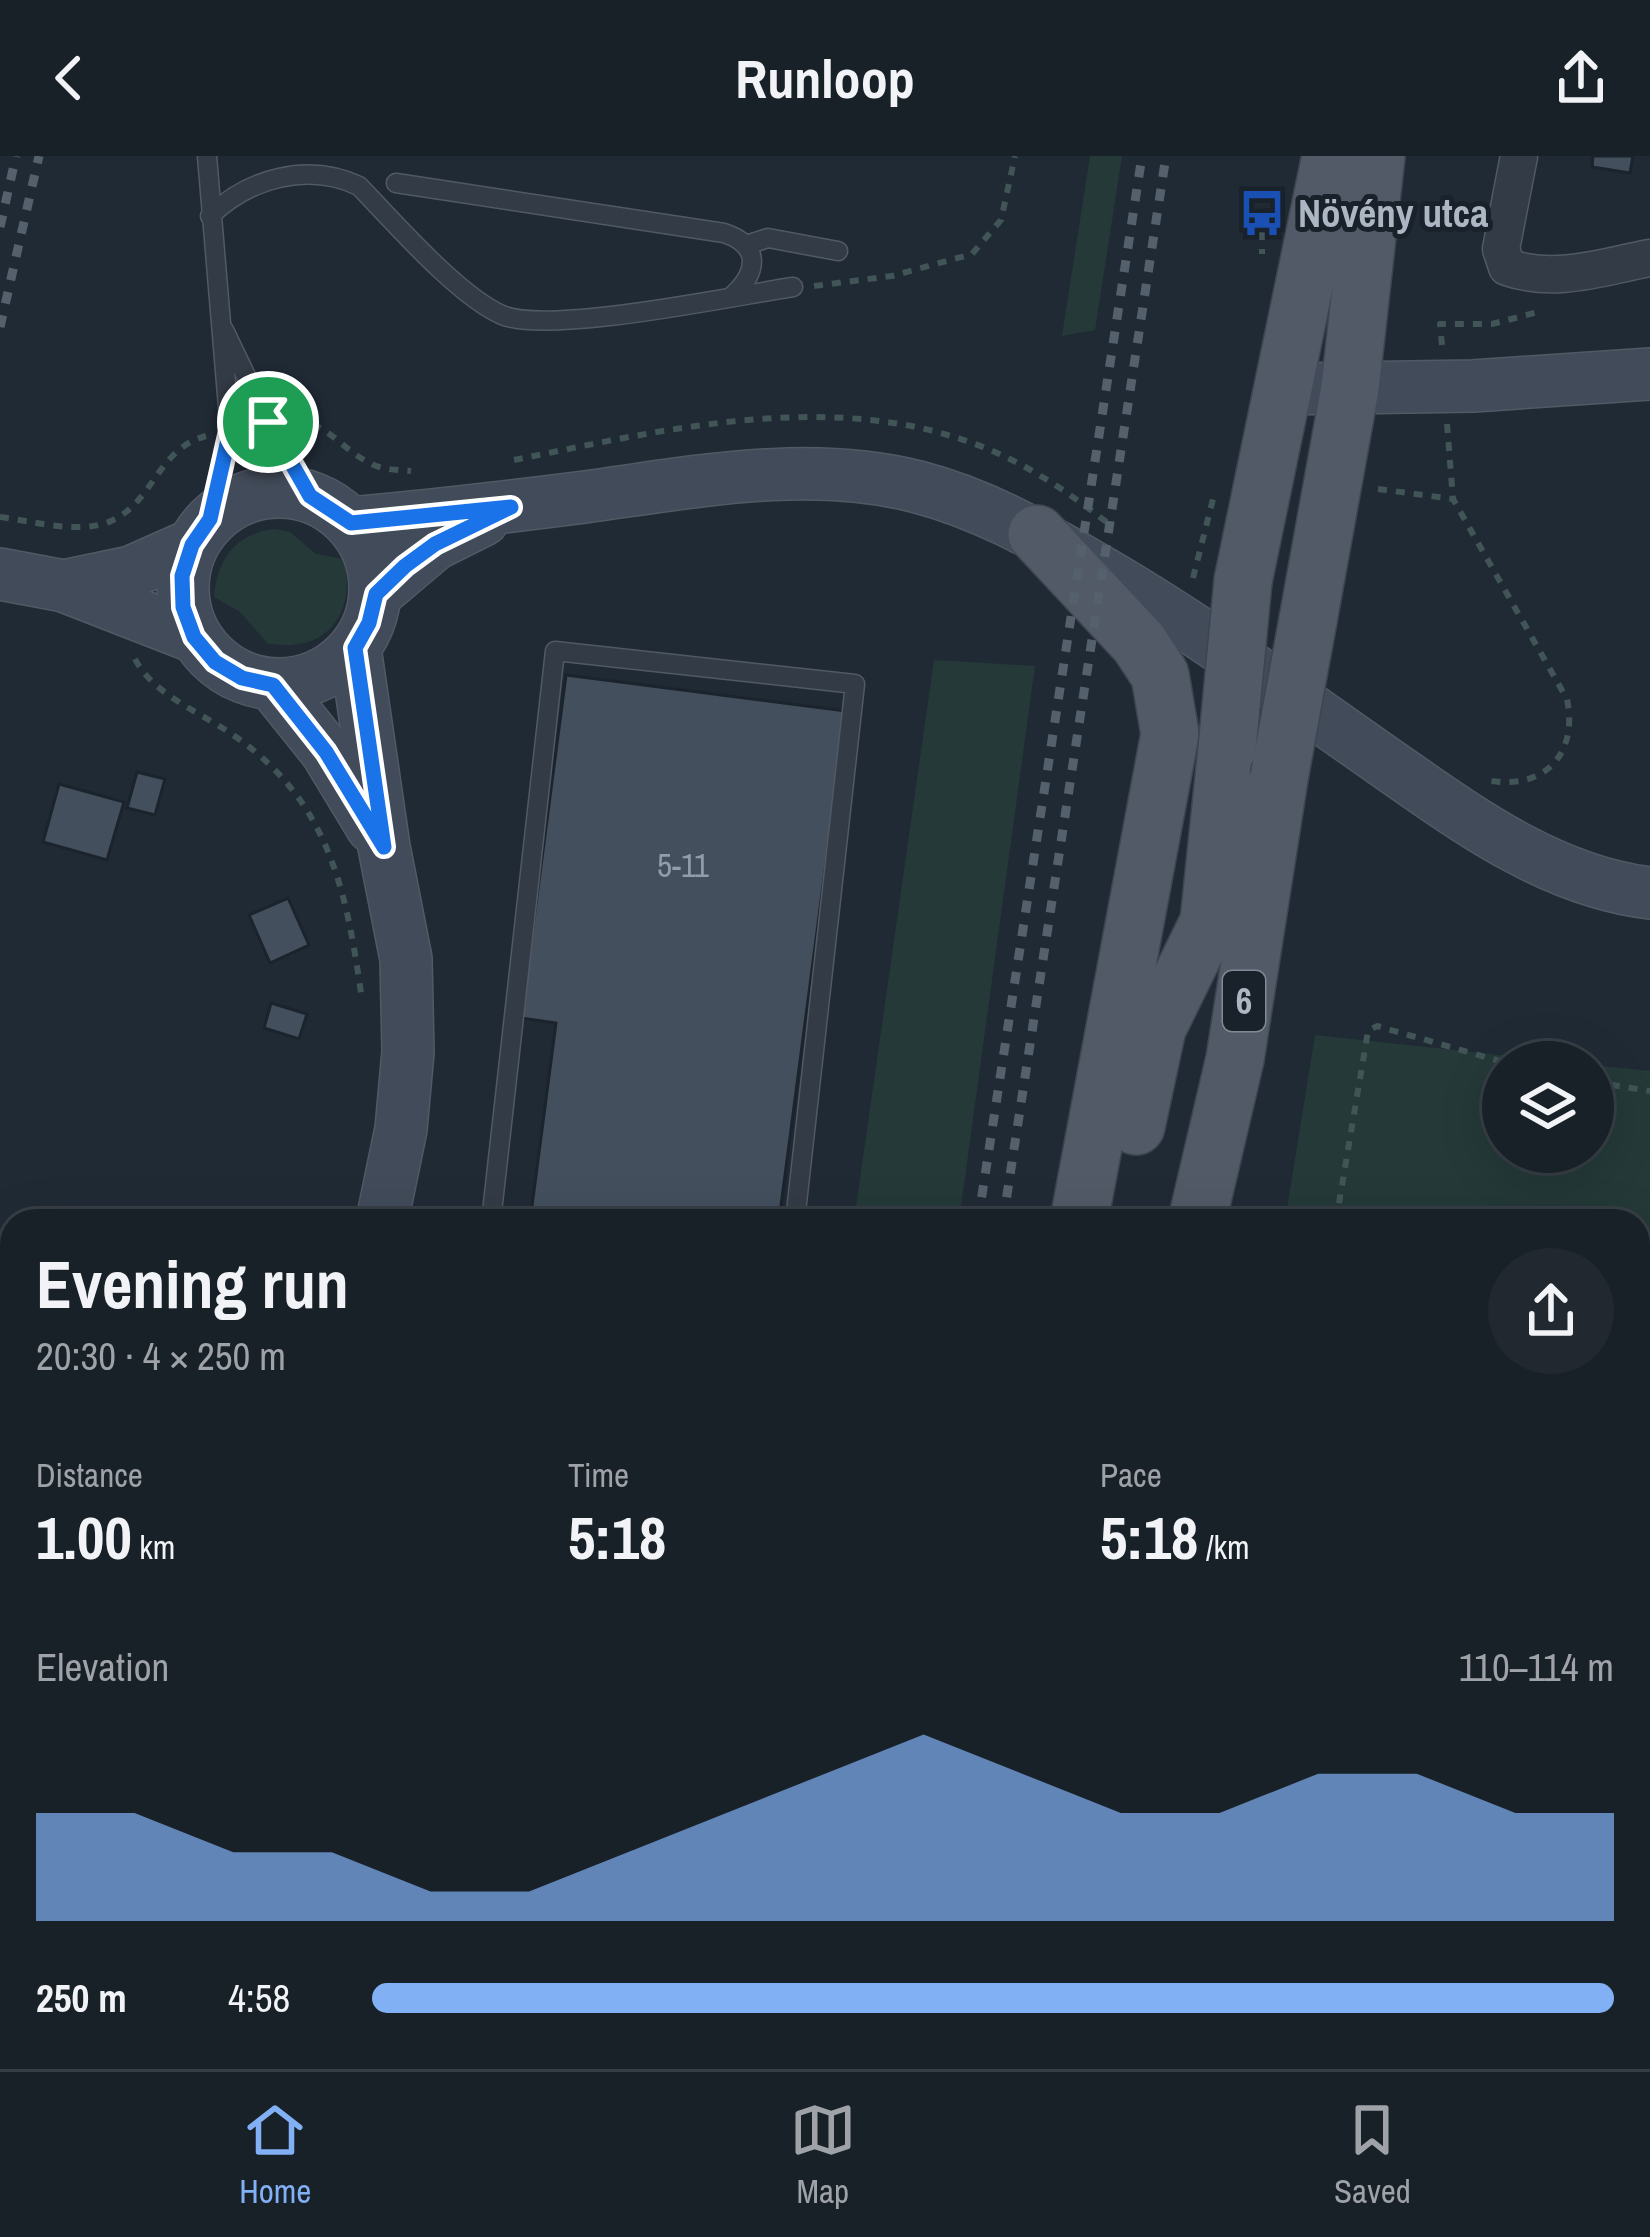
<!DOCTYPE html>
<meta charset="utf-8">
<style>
:root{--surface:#182028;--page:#212830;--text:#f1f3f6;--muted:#9fa3a8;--line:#363e45;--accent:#82b0f4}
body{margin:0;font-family:"Archivo Narrow",sans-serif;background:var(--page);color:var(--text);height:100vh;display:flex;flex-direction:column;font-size:45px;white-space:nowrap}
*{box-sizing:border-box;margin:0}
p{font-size:39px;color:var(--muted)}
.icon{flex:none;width:66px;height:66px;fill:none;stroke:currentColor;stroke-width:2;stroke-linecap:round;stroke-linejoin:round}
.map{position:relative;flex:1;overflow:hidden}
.side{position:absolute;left:0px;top:1053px;width:1650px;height:861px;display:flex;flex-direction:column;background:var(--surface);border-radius:36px 36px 0 0;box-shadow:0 12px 48px #0002,0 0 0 3px var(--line)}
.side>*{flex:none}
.controls{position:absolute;left:1482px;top:885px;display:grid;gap:24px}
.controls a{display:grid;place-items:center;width:132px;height:132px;border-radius:50%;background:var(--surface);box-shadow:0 12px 48px #0002,0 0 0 3px var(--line);font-size:60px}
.pin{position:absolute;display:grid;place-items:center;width:102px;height:102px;color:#fff;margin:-51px;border:6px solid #fff;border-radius:50%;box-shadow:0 3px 12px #0007}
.round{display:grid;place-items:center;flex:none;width:126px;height:126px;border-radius:63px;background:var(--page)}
.overview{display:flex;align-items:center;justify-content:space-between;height:204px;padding:0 36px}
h1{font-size:66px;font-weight:700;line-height:90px}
.figures{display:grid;grid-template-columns:repeat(3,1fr);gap:18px;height:204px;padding:12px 36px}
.figures div{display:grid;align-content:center}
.figures b{font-size:60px;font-weight:700}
.figures small{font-size:33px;font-weight:400}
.figures p{font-size:33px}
.chart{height:336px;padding:24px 36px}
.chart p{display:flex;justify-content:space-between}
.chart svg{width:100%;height:216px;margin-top:12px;fill:var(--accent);opacity:.7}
ul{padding:0 36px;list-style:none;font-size:39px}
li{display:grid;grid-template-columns:192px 144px 1fr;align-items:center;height:90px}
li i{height:30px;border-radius:15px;background:var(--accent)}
header{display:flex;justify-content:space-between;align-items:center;height:156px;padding:0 36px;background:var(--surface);font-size:54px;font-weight:700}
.menu{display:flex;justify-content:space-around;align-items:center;height:168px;border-top:3px solid var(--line);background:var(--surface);font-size:33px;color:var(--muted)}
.menu a{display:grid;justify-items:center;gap:6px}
.menu .current{color:var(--accent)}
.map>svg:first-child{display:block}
.green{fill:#253939}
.building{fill:#434f5d;stroke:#1b232d;stroke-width:3}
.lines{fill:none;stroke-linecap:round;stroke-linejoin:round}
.service-casing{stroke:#515964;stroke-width:21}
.minor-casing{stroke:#515964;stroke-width:39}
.secondary-casing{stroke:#515964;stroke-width:54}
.primary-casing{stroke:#3d4550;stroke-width:60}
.trunk-casing{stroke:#3e4651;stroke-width:60}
.path{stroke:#415456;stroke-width:6;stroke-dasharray:9 9;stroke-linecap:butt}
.service{stroke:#333b46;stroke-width:18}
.minor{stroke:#333b46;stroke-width:36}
.secondary{stroke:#414b59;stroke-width:51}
.primary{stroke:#515a66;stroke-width:57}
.trunk{stroke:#5e5e5c;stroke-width:57}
.rail{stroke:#55606d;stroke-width:9;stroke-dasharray:12 12;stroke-linecap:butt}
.primary-bridge-casing{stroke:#3d4550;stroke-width:60;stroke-linecap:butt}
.primary-bridge{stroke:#515a66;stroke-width:57}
.route-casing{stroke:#fff;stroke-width:24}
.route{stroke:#1a73e8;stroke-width:15}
.labels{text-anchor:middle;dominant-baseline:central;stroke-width:10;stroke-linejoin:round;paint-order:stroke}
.number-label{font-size:33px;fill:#929caa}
.shield{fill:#19212a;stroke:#818995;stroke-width:3}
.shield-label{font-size:36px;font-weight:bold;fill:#adb6c3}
.poi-label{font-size:39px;font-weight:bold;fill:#adb6c3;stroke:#19212a;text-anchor:start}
</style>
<header><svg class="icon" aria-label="back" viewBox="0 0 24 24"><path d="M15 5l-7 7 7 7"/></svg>Runloop<svg class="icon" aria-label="share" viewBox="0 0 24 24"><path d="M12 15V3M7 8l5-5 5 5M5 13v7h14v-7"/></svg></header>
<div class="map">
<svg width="1650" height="1913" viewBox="0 0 1650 1913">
<rect width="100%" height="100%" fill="#202a35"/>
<!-- green -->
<g class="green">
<polygon points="1090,0 1122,0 1095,174 1062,180"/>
<path d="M275 373 290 376 316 398 344 403C357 459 325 499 267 487L240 456 214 441C217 403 236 377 275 373Z"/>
<polygon points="934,504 1035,510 959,1065 854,1065"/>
<polygon points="1315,879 1565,906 1503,906 1503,996 1593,996 1593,909 1650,915 1650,1913 1450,1913 1406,1902 1638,1902 1638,1065 1285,1065"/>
<polygon points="12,1442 12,1573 0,1587 0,1458"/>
<polygon points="0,1865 12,1870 12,1902 50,1902 47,1913 0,1913"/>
</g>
<!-- building -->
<g class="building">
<polygon points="1593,0 1633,0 1630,17 1592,11"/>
<polygon points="566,519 846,555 779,1065 530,1065 556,867 521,862"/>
<polygon points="137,616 165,623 155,659 127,652"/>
<polygon points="59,628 124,646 107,704 43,686"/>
<polygon points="288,742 309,789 270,807 249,759"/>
<polygon points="271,847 307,858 299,883 264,872"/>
</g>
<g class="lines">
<defs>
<g id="service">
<polyline points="207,0 230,275 210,363"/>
<path d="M396 27 724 77C763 90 757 118 731 141"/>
<path d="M210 60C249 22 308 6 359 30 394 66 458 140 502 159 549 179 733 140 793 131"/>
<polyline points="746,89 768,82 838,95"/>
<polyline points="224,174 268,266 310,340"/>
<polyline points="491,1065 555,495 855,528 795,1065"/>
<polyline points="473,1902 504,1913"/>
<polyline points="746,1913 748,1902"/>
</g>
<path id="minor" d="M1519 0 1501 93 1507 111C1555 128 1602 111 1650 102"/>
<g id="secondary">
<polyline points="1283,233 1473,230 1650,218"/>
<circle cx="279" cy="432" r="96"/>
<path d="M351 367C429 360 507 351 585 341 694 326 809 303 918 331 980 347 1036 378 1091 410 1196 470 1293 542 1392 611 1471 666 1552 725 1650 737"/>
<polyline points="0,418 64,430 195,481"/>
<polyline points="64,430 131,416 192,389"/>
<polyline points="376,438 435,388 483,364"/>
<polyline points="355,492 384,691 406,803 408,896 401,973 382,1065"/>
<polyline points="273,529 326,595 372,671"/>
<polyline points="0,1650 12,1636"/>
</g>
<g id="primary">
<polyline points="1037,378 1139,487 1160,519 1170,578 1079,1065"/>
<polyline points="1243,425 1331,0"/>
<polyline points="1308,464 1350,232 1376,0"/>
<polyline points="1136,970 1157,872 1209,766 1227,593"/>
<polyline points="1197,1065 1235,903 1279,622"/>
<polyline points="994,1913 996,1902"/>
</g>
<polyline id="trunk" points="1091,1902 1100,1913"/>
</defs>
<!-- service casing -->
<use href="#service" class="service-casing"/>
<!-- minor casing -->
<use href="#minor" class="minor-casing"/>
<!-- secondary casing -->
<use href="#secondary" class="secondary-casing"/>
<!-- primary casing -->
<use href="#primary" class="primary-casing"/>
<!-- trunk casing -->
<use href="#trunk" class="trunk-casing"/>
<!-- path -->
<g class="path">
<polyline points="1262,57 1262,98"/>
<polyline points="814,130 892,120 972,98 1001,64 1015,0"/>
<polyline points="1442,189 1440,168 1492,168 1542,155"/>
<path d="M295 264C327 266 344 296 372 308 383 314 399 314 411 315"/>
<path d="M1447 268 1453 343 1567 543C1578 596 1547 633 1491 625"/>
<path d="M514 304C688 269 881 220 1044 322 1068 336 1090 354 1112 370"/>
<polyline points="1378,333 1453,343"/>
<path d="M0 361C33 365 79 379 111 365 154 346 157 293 206 280"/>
<polyline points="1193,422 1213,343"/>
<path d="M135 503C154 540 203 557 236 581 328 646 346 732 361 837"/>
<polyline points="1593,926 1650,935"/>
<polyline points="1336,1065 1368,875 1377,870 1503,906"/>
<polyline points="1638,1625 1650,1626"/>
</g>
<!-- service -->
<use href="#service" class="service"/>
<!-- minor -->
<use href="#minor" class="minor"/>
<!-- secondary -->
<use href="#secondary" class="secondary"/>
<!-- primary -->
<use href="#primary" class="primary"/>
<!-- trunk -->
<use href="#trunk" class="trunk"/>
<!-- rail -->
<g class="rail">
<polyline points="0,71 16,0"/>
<polyline points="0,171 39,0"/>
<polyline points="978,1065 1142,0"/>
<polyline points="1003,1065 1166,0"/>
<polyline points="849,1913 851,1902"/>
<polyline points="874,1913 876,1902"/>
</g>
<defs>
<g id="primary-bridge">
<polyline points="1227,593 1243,425"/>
<polyline points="1279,622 1308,464"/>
</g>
</defs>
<!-- primary-bridge casing -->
<use href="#primary-bridge" class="primary-bridge-casing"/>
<!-- primary-bridge -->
<use href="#primary-bridge" class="primary-bridge"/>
</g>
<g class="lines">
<defs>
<polygon id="route" points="268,266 310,340 351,367 511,351 435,388 405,410 376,438 369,467 355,492 384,691 326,596 273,529 242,522 215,506 194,481 183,451 182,420 192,389 210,363 230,275"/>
</defs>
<!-- route casing -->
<use href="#route" class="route-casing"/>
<!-- route -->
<use href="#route" class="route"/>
</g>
<!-- icons -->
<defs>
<symbol id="bus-bare" viewBox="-9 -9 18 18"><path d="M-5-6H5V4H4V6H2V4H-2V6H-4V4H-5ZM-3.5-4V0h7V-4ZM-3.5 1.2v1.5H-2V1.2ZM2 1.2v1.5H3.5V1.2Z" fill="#1a4fb4" stroke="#19212a" stroke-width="2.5" paint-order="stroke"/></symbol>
</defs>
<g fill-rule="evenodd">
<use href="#bus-bare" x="1229" y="24" width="66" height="66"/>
</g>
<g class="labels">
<!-- number labels -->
<g class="number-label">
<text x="683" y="709">5-11</text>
</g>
<!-- shield labels -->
<rect class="shield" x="1223" y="815" width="42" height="60" rx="9"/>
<g class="shield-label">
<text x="1244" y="845">6</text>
</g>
<!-- poi labels -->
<g class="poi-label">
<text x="1298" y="57">Növény utca</text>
</g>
</g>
</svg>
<div class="controls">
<a><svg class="icon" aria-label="layers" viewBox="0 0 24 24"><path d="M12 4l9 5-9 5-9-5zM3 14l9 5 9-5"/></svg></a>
</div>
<div class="pin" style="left:268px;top:266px;background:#1e9e55"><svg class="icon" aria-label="arrive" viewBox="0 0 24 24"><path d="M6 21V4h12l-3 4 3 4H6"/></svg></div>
<section class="side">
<div class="overview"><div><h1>Evening run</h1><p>20:30 · 4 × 250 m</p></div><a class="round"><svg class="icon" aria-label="share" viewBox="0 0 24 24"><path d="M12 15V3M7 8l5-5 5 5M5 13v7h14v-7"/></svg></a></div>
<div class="figures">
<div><p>Distance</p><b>1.00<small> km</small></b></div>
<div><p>Time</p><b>5:18</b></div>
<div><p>Pace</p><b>5:18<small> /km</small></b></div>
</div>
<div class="chart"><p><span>Elevation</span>110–114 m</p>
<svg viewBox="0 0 160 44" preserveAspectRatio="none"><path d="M0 44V22L10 22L20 30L30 30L40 38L50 38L60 30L70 22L80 14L90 6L100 14L110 22L120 22L130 14L140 14L150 22L160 22V44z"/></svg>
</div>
<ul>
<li><b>250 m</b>4:58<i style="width:100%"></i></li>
</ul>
</section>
</div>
<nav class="menu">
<a class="current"><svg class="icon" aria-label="home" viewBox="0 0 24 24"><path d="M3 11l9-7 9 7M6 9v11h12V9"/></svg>Home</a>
<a><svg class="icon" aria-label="map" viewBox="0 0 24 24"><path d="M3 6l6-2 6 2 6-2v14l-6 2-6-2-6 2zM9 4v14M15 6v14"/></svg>Map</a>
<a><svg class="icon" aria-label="saved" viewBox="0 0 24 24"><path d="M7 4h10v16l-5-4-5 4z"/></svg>Saved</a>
</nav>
